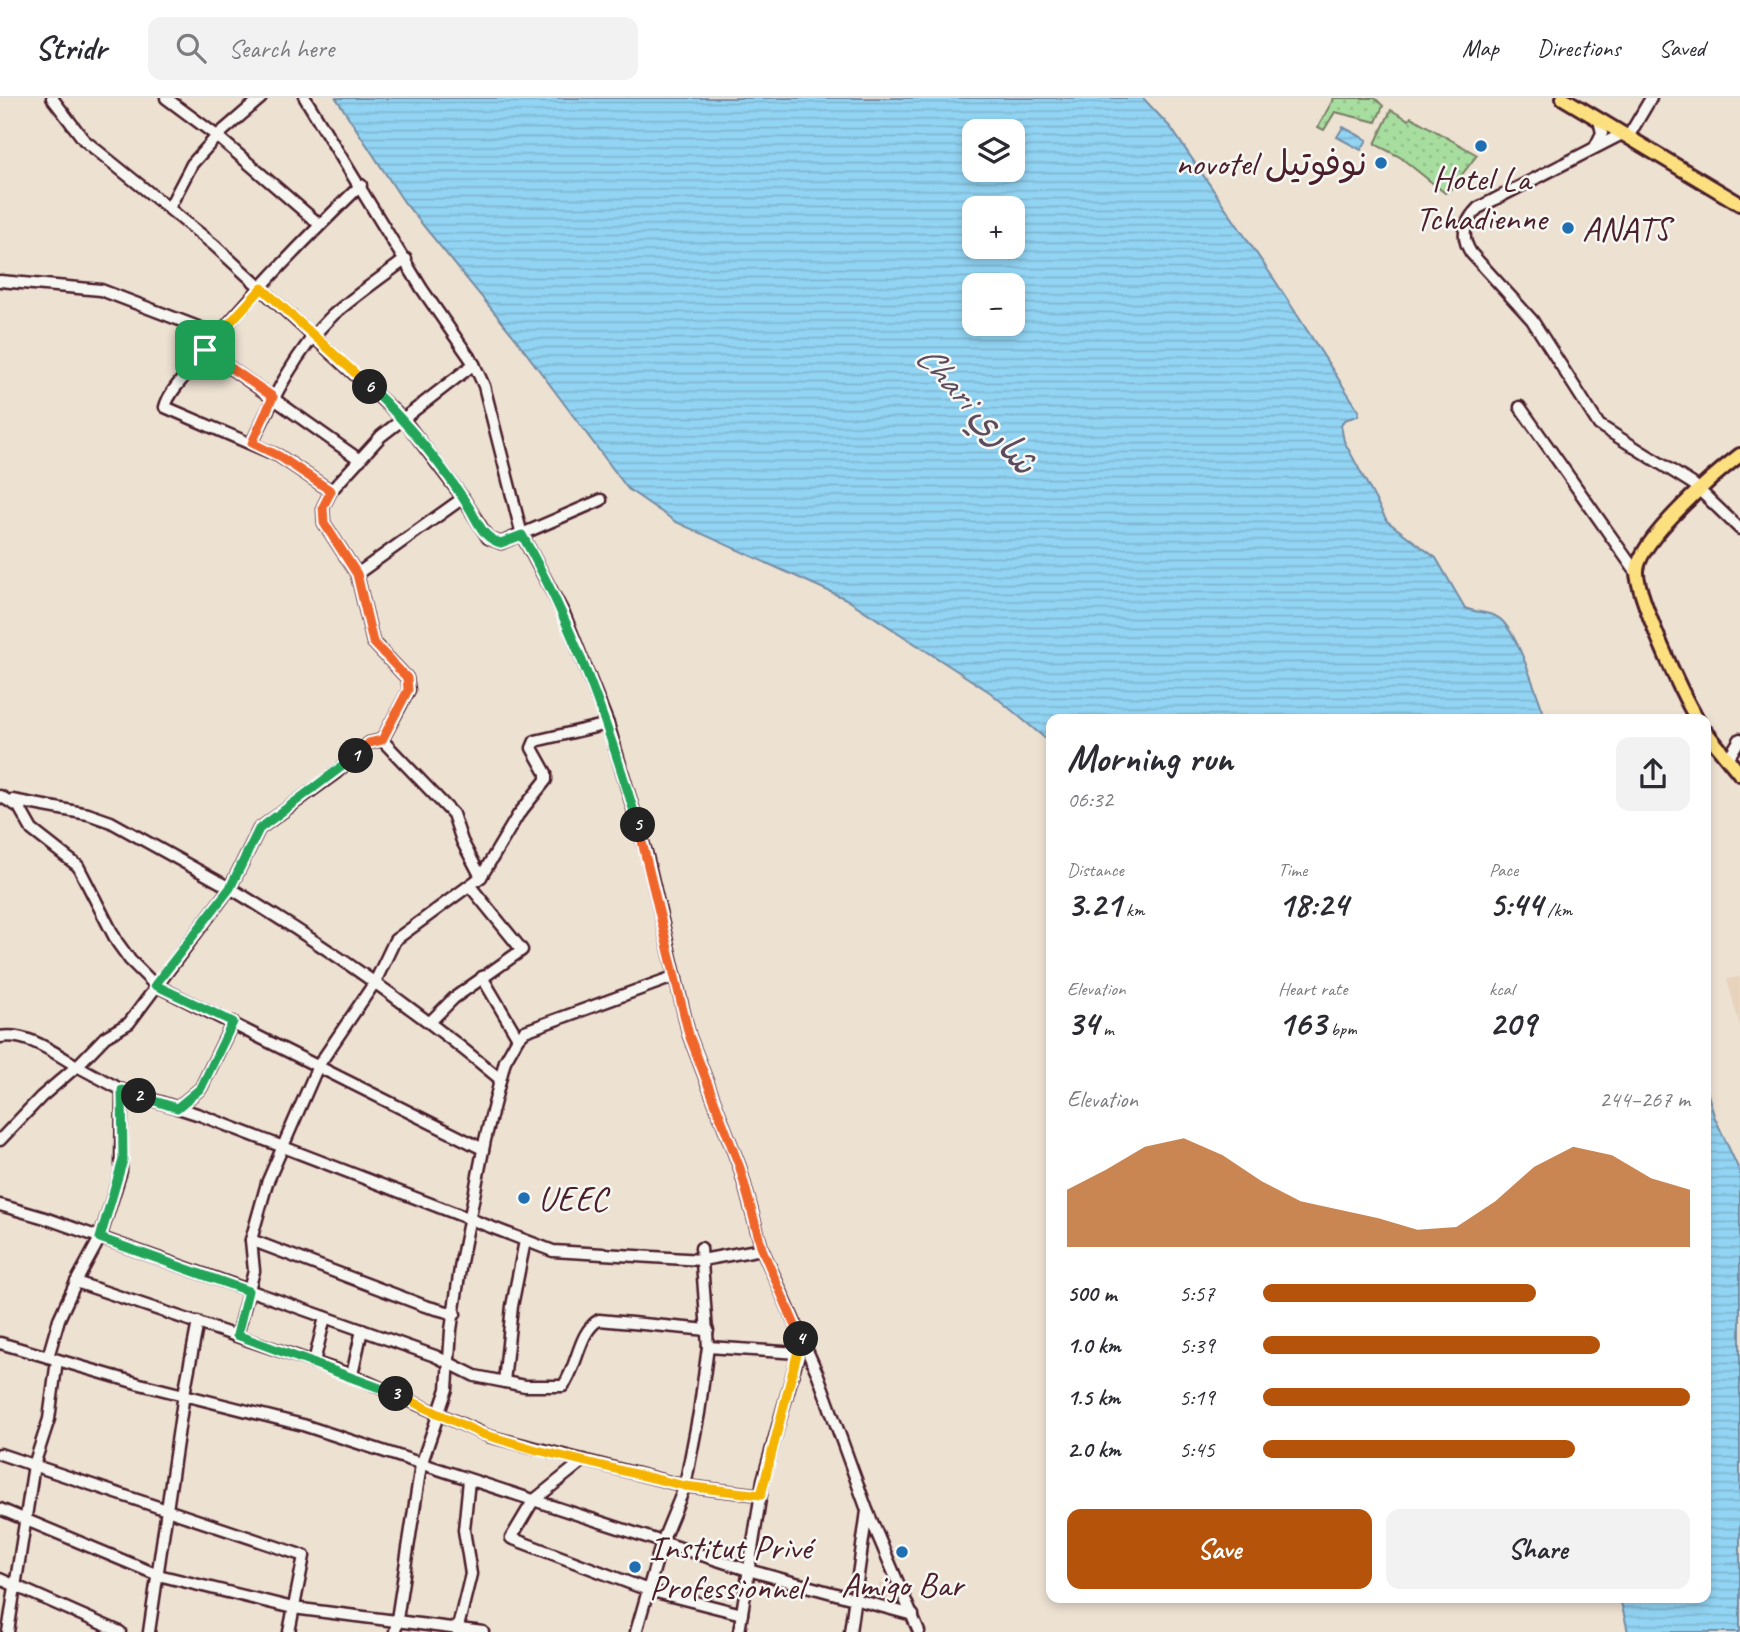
<!DOCTYPE html>
<meta charset="utf-8">
<style>
:root{--surface:#fff;--page:#f2f2f3;--text:#2b2b33;--muted:#7c7c81;--line:#e1e1e2;--accent:#b45309}
body{margin:0;font-family:Caveat,"Playpen Sans Arabic",sans-serif;background:var(--page);color:var(--text);height:100vh;display:flex;flex-direction:column;font-size:26px;white-space:nowrap}
*{box-sizing:border-box;margin:0}
p{font-size:23px;color:var(--muted)}
.icon{flex:none;width:38px;height:38px;fill:none;stroke:currentColor;stroke-width:2;stroke-linecap:round;stroke-linejoin:round}
.map{position:relative;flex:1;overflow:hidden}
.side{position:absolute;left:1046px;top:616px;width:665px;height:889px;display:flex;flex-direction:column;background:var(--surface);border-radius:14px;box-shadow:0 4px 10px #0003}
.side>*{flex:none}
.controls{position:absolute;left:962px;top:21px;display:grid;gap:14px}
.controls a{display:grid;place-items:center;width:63px;height:63px;border-radius:14px;background:var(--surface);box-shadow:0 4px 10px #0003;font-size:35px}
.pin{position:absolute;display:grid;place-items:center;width:60px;height:60px;color:#fff;margin:-30px;border-radius:14px;box-shadow:0 4px 10px #0006}
.km{position:absolute;width:35px;height:35px;margin:-18px;border-radius:50%;background:#222;color:#fff;font-size:19px;line-height:35px;text-align:center}
.round{display:grid;place-items:center;flex:none;width:74px;height:74px;border-radius:14px;background:var(--page)}
.headline{display:flex;align-items:center;justify-content:space-between;height:119px;padding:0 21px}
h1{font-size:38px;font-weight:700;line-height:52px}
.figures{display:grid;grid-template-columns:repeat(3,1fr);gap:10px;height:119px;padding:7px 21px}
.figures div{display:grid;align-content:center}
.figures b{font-size:35px;font-weight:700}
.figures small{font-size:19px;font-weight:400}
.figures p{font-size:19px}
.chart{height:196px;padding:14px 21px}
.chart p{display:flex;justify-content:space-between}
.chart svg{width:100%;height:126px;margin-top:7px;fill:var(--accent);opacity:.7}
.primary-button{display:flex;gap:14px;margin-top:auto;padding:14px 21px}
.primary-button a{flex:1;height:80px;border-radius:14px;background:var(--accent);color:#fff;font-size:28px;font-weight:700;line-height:80px;text-align:center}
.primary-button a+a{background:var(--page);color:var(--text)}
ul{padding:0 21px;list-style:none;font-size:23px}
li{display:grid;grid-template-columns:112px 84px 1fr;align-items:center;height:52px}
li i{height:18px;border-radius:9px;background:var(--accent)}
header{display:flex;align-items:center;gap:42px;box-sizing:border-box;height:98px;padding:0 35px;background:var(--surface);border-bottom:2px solid var(--line)}
header strong{font-size:33px}
nav{display:flex;gap:38px;margin-inline-start:auto;font-size:24px}
.search{width:490px;height:63px;background:var(--page);display:flex;align-items:center;gap:18px;box-sizing:border-box;padding:0 24px;border-radius:14px;color:var(--muted);font-size:26px}
.map>svg:first-child{display:block}
.built{fill:#e7d2bc}
.garden{fill:url(#garden-dots);stroke:#787e65;stroke-width:2}
.water{fill:url(#water-rules);stroke:#758ca3;stroke-width:2;fill-rule:evenodd}
.lines{fill:none;stroke-linecap:round;stroke-linejoin:round}
.minor-casing{stroke:#4a1f2b;stroke-width:15}
.major-casing{stroke:#4a1f2b;stroke-width:18}
.minor{stroke:#f6f6f2;stroke-width:10}
.major{stroke:#fce080;stroke-width:12}
.split-1-casing{stroke:#fff;stroke-width:14}
.split-2-casing{stroke:#fff;stroke-width:14}
.split-3-casing{stroke:#fff;stroke-width:14}
.split-4-casing{stroke:#fff;stroke-width:14}
.split-5-casing{stroke:#fff;stroke-width:14}
.split-6-casing{stroke:#fff;stroke-width:14}
.split-7-casing{stroke:#fff;stroke-width:14}
.split-1{stroke:#f0652b;stroke-width:9}
.split-2{stroke:#22a559;stroke-width:9}
.split-3{stroke:#22a559;stroke-width:9}
.split-4{stroke:#f5b400;stroke-width:9}
.split-5{stroke:#f0652b;stroke-width:9}
.split-6{stroke:#22a559;stroke-width:9}
.split-7{stroke:#f5b400;stroke-width:9}
.poi-dot{fill:#1f6fb2;stroke:#f6f6f2;stroke-width:2.5}
.labels{text-anchor:middle;dominant-baseline:central;stroke-width:5;stroke-linejoin:round;paint-order:stroke}
.poi-label{font-size:35px;fill:#4a1f2b;stroke:#f6f6f2;text-anchor:start}
.water-label{font-size:37px;font-style:italic;fill:#5c4c5d;stroke:#f6f6f2}
</style>
<header>
<strong>Stridr</strong>
<div class="search"><svg class="icon" aria-label="search" viewBox="0 0 24 24"><circle cx="10" cy="10" r="6"/><path d="M15 15l6 6"/></svg>Search here</div>
<nav><a>Map</a><a>Directions</a><a>Saved</a></nav>
</header>
<div class="map">
<svg width="1740" height="1534" viewBox="0 0 1740 1534">
<defs>
<pattern id="garden-dots" width="8" height="8" patternUnits="userSpaceOnUse" patternTransform="scale(1.75)"><rect width="8" height="8" fill="#a7dd9f"/><path d="M2 2h.1M6 6h.1" fill="none" stroke="#91bd89" stroke-width="1.8" stroke-linecap="round"/></pattern>
<pattern id="water-rules" width="6" height="5" patternUnits="userSpaceOnUse" patternTransform="scale(1.75)"><rect width="6" height="5" fill="#92d4f3"/><path d="M0 2.5h6" fill="none" stroke="#7fb6d0"/></pattern>
</defs>
<rect width="100%" height="100%" fill="#ede1d2"/>
<filter id="ink" filterUnits="userSpaceOnUse"><feTurbulence type="fractalNoise" baseFrequency=".0143" numOctaves="2"/><feDisplacementMap in="SourceGraphic" scale="14" xChannelSelector="R" yChannelSelector="G"/><feConvolveMatrix kernelMatrix="1 2 1 2 8 2 1 2 1" color-interpolation-filters="sRGB"/></filter>
<g filter="url(#ink)">
<!-- built -->
<g class="built">
<polygon points="1740,879 1740,928 1727,881"/>
<polygon points="879,1485 895,1485 903,1503 878,1503"/>
</g>
<!-- garden -->
<g class="garden">
<polygon points="1334,0 1375,0 1383,8 1376,24 1335,14 1324,32 1318,29"/>
<polygon points="1391,12 1409,22 1411,19 1477,57 1450,92 1445,95 1400,59 1375,46"/>
</g>
<!-- water -->
<g class="water">
<path d="M336 0H1143L1171 30 1276 184 1359 313 1358 318 1344 322 1341 328 1344 343 1387 423 1436 460 1465 510C1475 515 1487 513 1497 519 1517 529 1537 599 1546 621H1052V646L991 595 846 501 676 424 628 391 512 236 404 104ZM1013 33V72H975V33ZM1013 110V149H975V110ZM975 187H1013V226H975Z"/>
<polygon points="1343,29 1367,42 1361,52 1337,39"/>
<polygon points="1706,989 1714,1018 1740,1074 1740,1534 1628,1534 1620,1500 1706,1500"/>
</g>
<g class="lines">
<defs>
<g id="minor">
<polyline points="52,0 84,42 214,147 404,322 463,400 488,440 501,445 601,402"/>
<polyline points="166,0 217,38 192,66 169,110"/>
<polyline points="261,0 217,38 320,127"/>
<polyline points="305,0 422,191 474,266 484,288 522,437 565,518 608,626 646,754 689,937 740,1070 762,1151 818,1277 867,1412 919,1534"/>
<path d="M1622 36 1478 110C1464 124 1460 138 1471 155L1532 222 1599 327 1693 386 1740 431"/>
<polyline points="1628,39 1651,0"/>
<polyline points="1595,49 1602,35 1599,22"/>
<path d="M361 87C302 144 243 205 192 269 183 281 169 294 165 309L279 358 331 393 381 338 474 266"/>
<polyline points="0,183 101,192 219,237"/>
<polyline points="205,252 360,362"/>
<polyline points="1520,309 1636,474"/>
<path d="M252 345C273 300 297 251 333 217 356 197 382 179 406 161"/>
<polyline points="357,476 463,400"/>
<polyline points="1728,661 1740,641"/>
<polyline points="0,698 19,709 32,732 78,768 117,844 130,862 155,887 483,1051"/>
<polyline points="12,702 88,716 111,724 230,790 259,731 336,675 369,645 382,642"/>
<polyline points="481,779 518,717 546,682 546,675 532,650 535,643 608,626"/>
<polyline points="482,879 518,940"/>
<polyline points="431,923 454,900 522,852 470,788"/>
<path d="M0 939C28 934 54 955 77 968L41 999 0 1042"/>
<path d="M500 981C415 910 325 847 230 790L129 925 105 939 77 968 122 992 200 1017 553 1153 702 1162 762 1151"/>
<polyline points="177,1010 201,990 233,924"/>
<path d="M0 1107 45 1120 435 1258 475 1278 525 1288H563C578 1269 578 1234 599 1222L708 1232"/>
<polyline points="251,1142 425,1208 455,1216"/>
<polyline points="76,1184 100,1140 121,1073 122,992"/>
<polyline points="237,1237 254,1173 251,1142 267,1085 318,968 375,884 395,842 481,779 462,743 453,716 382,642 409,592 407,580 373,544 357,476 324,425 323,409 331,393"/>
<polyline points="0,1245 140,1286 303,1327 748,1472 913,1517"/>
<polyline points="708,1249 798,1255"/>
<polyline points="48,1259 59,1221 76,1184 352,1277 488,1338 685,1388 761,1397"/>
<polyline points="314,1264 325,1219"/>
<polyline points="352,1277 362,1232"/>
<polyline points="504,1284 512,1208 525,1143"/>
<polyline points="0,1356 304,1458 289,1534"/>
<polyline points="584,1362 533,1403 511,1440 648,1492 742,1516"/>
<polyline points="0,1411 158,1477 293,1510 483,1534"/>
<polyline points="0,1481 120,1534"/>
<polyline points="457,1533 471,1476 464,1432 469,1382"/>
<polyline points="8,1534 34,1367 49,1321 57,1262"/>
<polyline points="149,1534 184,1296 198,1224"/>
<polyline points="395,1534 421,1367 447,1291 451,1232 461,1164 485,1042 505,963 518,940 525,933 676,878"/>
<polyline points="636,1534 662,1444 685,1388 699,1315 708,1249 701,1150"/>
<polyline points="739,1534 763,1382 802,1243"/>
<polyline points="850,1534 867,1413"/>
</g>
<g id="major">
<polyline points="1563,0 1740,106"/>
<path d="M1697 621C1683 599 1635 494 1637 472 1640 441 1715 376 1740 357"/>
<polyline points="1706,634 1740,676"/>
</g>
</defs>
<!-- minor casing -->
<use href="#minor" class="minor-casing"/>
<!-- major casing -->
<use href="#major" class="major-casing"/>
<!-- minor -->
<use href="#minor" class="minor"/>
<!-- major -->
<use href="#major" class="major"/>
</g>
</g>
<g class="lines" filter="url(#ink)">
<defs>
<polyline id="split-1" points="205,252 273,299 252,345 279,358 331,393 323,409 324,425 357,476 373,544 407,580 408,592 382,642 369,645 356,658"/>
<polyline id="split-2" points="139,998 177,1010 201,990 233,924 155,887 230,790 259,731 356,658"/>
<polyline id="split-3" points="139,998 122,992 123,1062 100,1140 248,1193 237,1237 396,1296"/>
<polyline id="split-4" points="396,1296 482,1336 537,1352 685,1388 761,1397 801,1241"/>
<polyline id="split-5" points="638,727 689,937 740,1070 762,1151 801,1241"/>
<path id="split-6" d="M370 289C408 326 442 366 470 411 478 425 484 441 501 445L522 437C574 529 608 626 638 727"/>
<polyline id="split-7" points="205,252 262,190 370,289"/>
</defs>
<!-- split-1 casing -->
<use href="#split-1" class="split-1-casing"/>
<!-- split-2 casing -->
<use href="#split-2" class="split-2-casing"/>
<!-- split-3 casing -->
<use href="#split-3" class="split-3-casing"/>
<!-- split-4 casing -->
<use href="#split-4" class="split-4-casing"/>
<!-- split-5 casing -->
<use href="#split-5" class="split-5-casing"/>
<!-- split-6 casing -->
<use href="#split-6" class="split-6-casing"/>
<!-- split-7 casing -->
<use href="#split-7" class="split-7-casing"/>
<!-- split-1 -->
<use href="#split-1" class="split-1"/>
<!-- split-2 -->
<use href="#split-2" class="split-2"/>
<!-- split-3 -->
<use href="#split-3" class="split-3"/>
<!-- split-4 -->
<use href="#split-4" class="split-4"/>
<!-- split-5 -->
<use href="#split-5" class="split-5"/>
<!-- split-6 -->
<use href="#split-6" class="split-6"/>
<!-- split-7 -->
<use href="#split-7" class="split-7"/>
</g>
<!-- markers -->
<g class="poi-dot">
<circle cx="1481" cy="48" r="7"/>
<circle cx="1381" cy="65" r="7"/>
<circle cx="1568" cy="130" r="7"/>
<circle cx="524" cy="1100" r="7"/>
<circle cx="902" cy="1454" r="7"/>
<circle cx="635" cy="1469" r="7"/>
</g>
<g class="labels">
<!-- poi labels -->
<g class="poi-label">
<text x="1367" y="65" text-anchor="end">novotel نوفوتيل</text>
<text x="1481" y="80" text-anchor="middle">Hotel La<tspan x="1481" dy="40">Tchadienne</tspan></text>
<text x="1582" y="130">ANATS</text>
<text x="538" y="1100">UEEC</text>
<text x="649" y="1449">Institut Privé<tspan x="649" dy="40">Professionnel</tspan></text>
<text x="902" y="1486" text-anchor="middle">Amigo Bar</text>
</g>
<!-- water labels -->
<g class="water-label">
<text transform="translate(977 311) rotate(48)">Chari شاري</text>
</g>
</g>
</svg>
<div class="controls">
<a><svg class="icon" aria-label="layers" viewBox="0 0 24 24"><path d="M12 4l9 5-9 5-9-5zM3 14l9 5 9-5"/></svg></a>
<a>+</a>
<a>−</a>
</div>
<div class="pin" style="left:205px;top:252px;background:#1e9e55"><svg class="icon" aria-label="arrive" viewBox="0 0 24 24"><path d="M6 21V4h12l-3 4 3 4H6"/></svg></div>
<b class="km" style="left:356px;top:658px">1</b>
<b class="km" style="left:139px;top:998px">2</b>
<b class="km" style="left:396px;top:1296px">3</b>
<b class="km" style="left:801px;top:1241px">4</b>
<b class="km" style="left:638px;top:727px">5</b>
<b class="km" style="left:370px;top:289px">6</b>
<section class="side">
<div class="headline"><div><h1>Morning run</h1><p>06:32</p></div><a class="round"><svg class="icon" aria-label="share" viewBox="0 0 24 24"><path d="M12 15V3M7 8l5-5 5 5M5 13v7h14v-7"/></svg></a></div>
<div class="figures">
<div><p>Distance</p><b>3.21<small> km</small></b></div>
<div><p>Time</p><b>18:24</b></div>
<div><p>Pace</p><b>5:44<small> /km</small></b></div>
</div>
<div class="figures">
<div><p>Elevation</p><b>34<small> m</small></b></div>
<div><p>Heart rate</p><b>163<small> bpm</small></b></div>
<div><p>kcal</p><b>209</b></div>
</div>
<div class="chart"><p><span>Elevation</span>244–267 m</p>
<svg viewBox="0 0 160 44" preserveAspectRatio="none"><path d="M0 44V24L10 17L20 9L30 6L40 12L50 21L60 28L70 31L80 34L90 38L100 37L110 28L120 16L130 9L140 12L150 20L160 24V44z"/></svg>
</div>
<ul>
<li><b>500 m</b>5:57<i style="width:64%"></i></li>
<li><b>1.0 km</b>5:39<i style="width:79%"></i></li>
<li><b>1.5 km</b>5:19<i style="width:100%"></i></li>
<li><b>2.0 km</b>5:45<i style="width:73%"></i></li>
</ul>
<div class="primary-button"><a>Save</a><a>Share</a></div>
</section>
</div>
